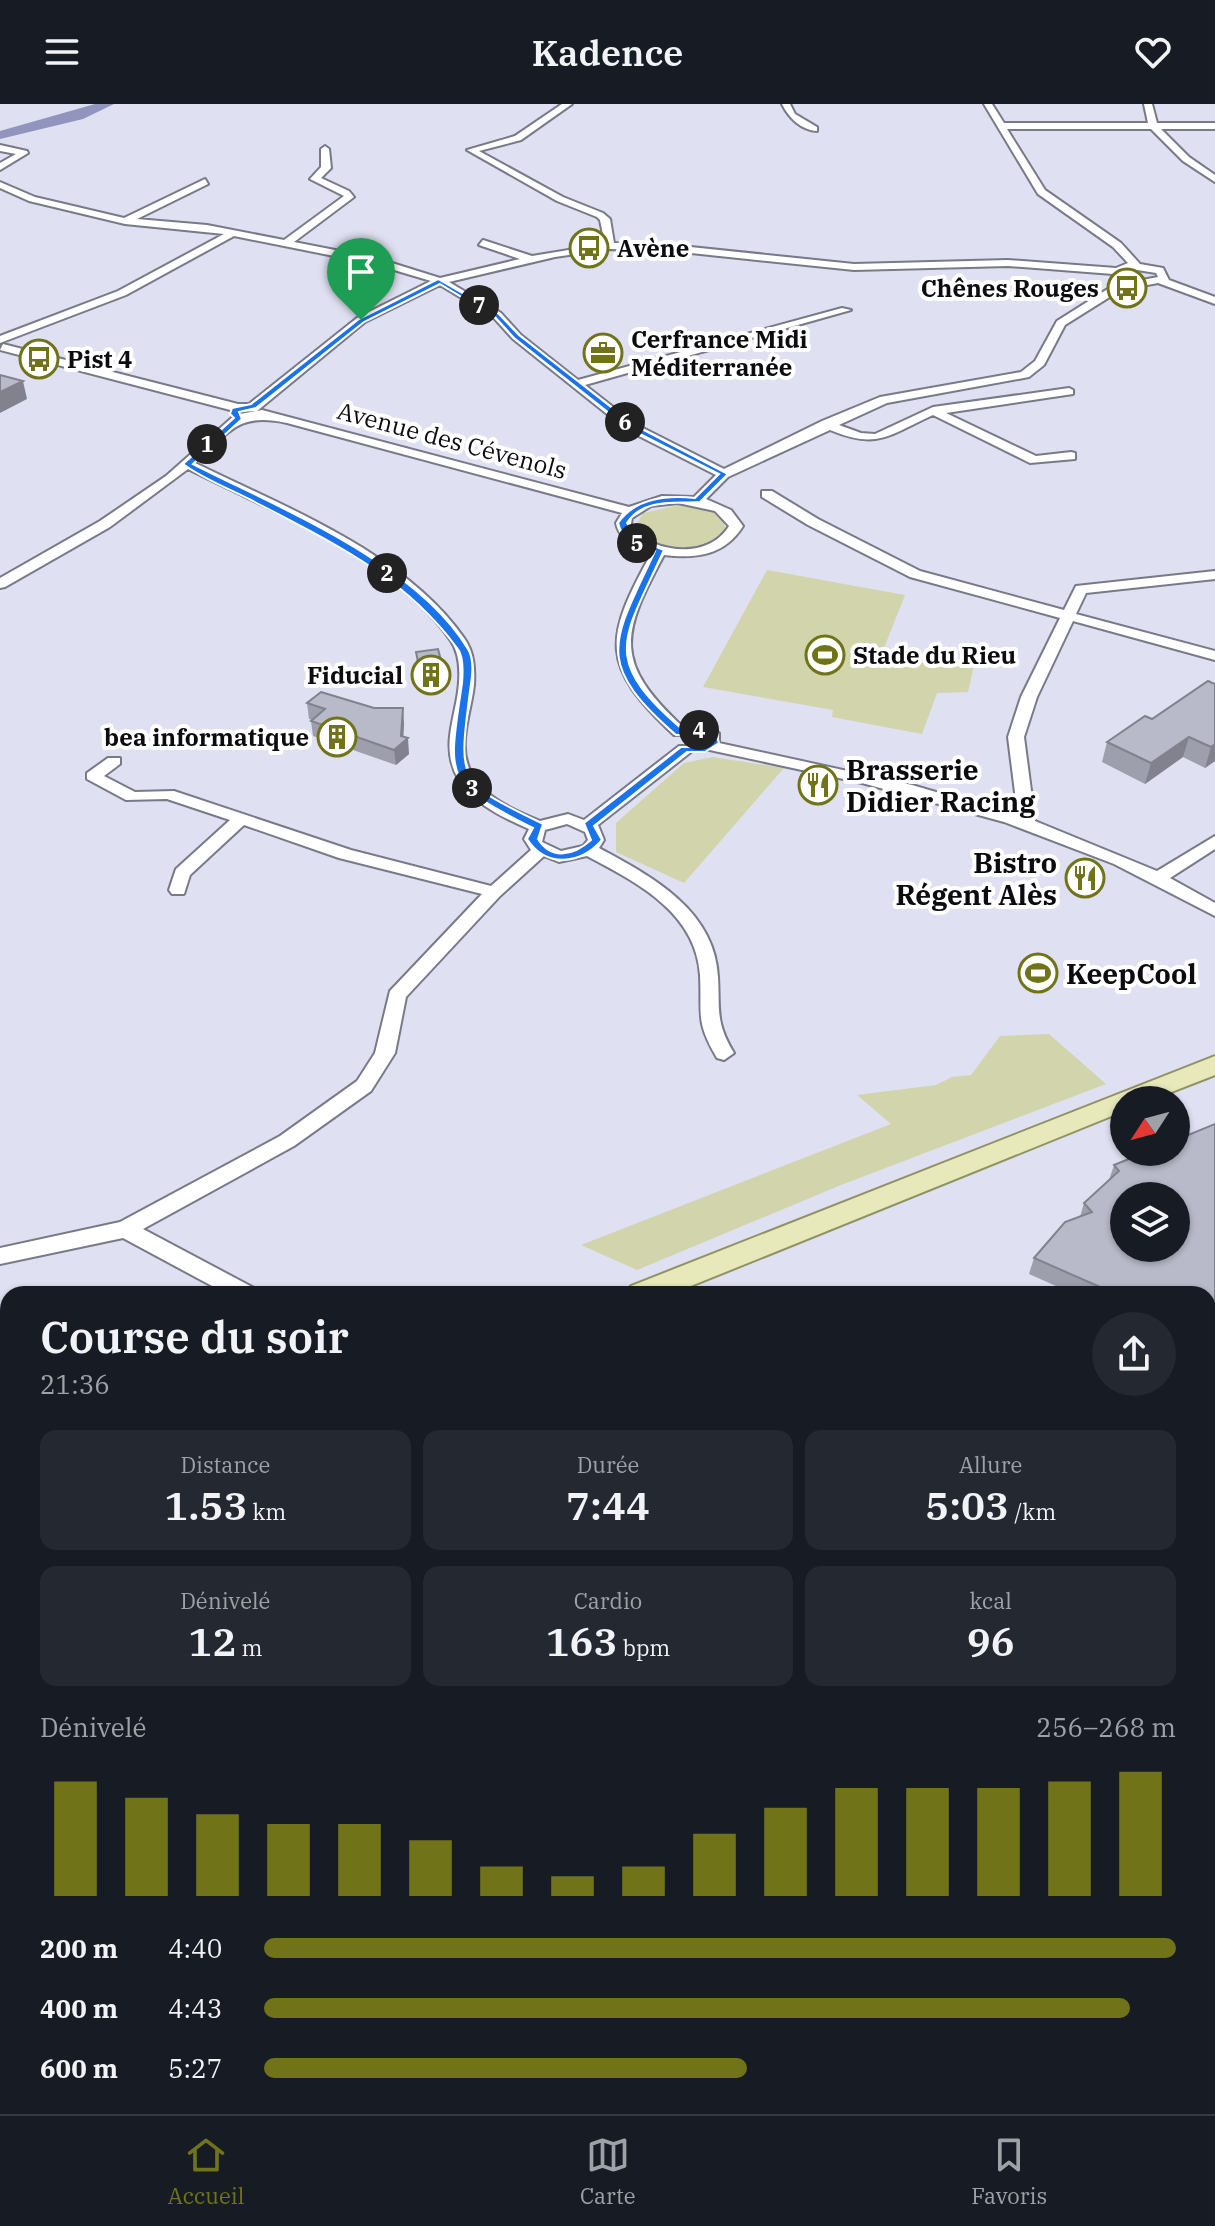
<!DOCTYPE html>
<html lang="fr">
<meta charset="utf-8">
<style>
:root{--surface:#171b24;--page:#242831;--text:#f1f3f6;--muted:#9ea1a6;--line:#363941;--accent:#707318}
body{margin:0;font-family:"IBM Plex Serif",serif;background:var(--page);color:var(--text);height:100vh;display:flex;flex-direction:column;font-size:30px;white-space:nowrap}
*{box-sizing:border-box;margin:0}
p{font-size:26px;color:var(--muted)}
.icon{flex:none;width:44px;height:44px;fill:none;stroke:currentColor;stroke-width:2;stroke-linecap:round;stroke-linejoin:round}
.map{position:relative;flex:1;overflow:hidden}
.sheet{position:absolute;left:0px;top:1182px;width:1216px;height:828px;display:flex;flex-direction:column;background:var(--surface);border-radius:24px 24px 0 0;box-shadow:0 2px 6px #0004}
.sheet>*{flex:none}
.needle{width:52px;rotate:234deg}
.fabs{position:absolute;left:1110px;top:982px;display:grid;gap:16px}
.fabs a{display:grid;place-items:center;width:80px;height:80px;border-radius:50%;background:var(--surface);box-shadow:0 2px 6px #0004;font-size:40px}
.pin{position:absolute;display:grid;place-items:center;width:68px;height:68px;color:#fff;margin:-82px -34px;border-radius:50% 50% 50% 0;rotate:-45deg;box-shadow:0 0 8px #0007}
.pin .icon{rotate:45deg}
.km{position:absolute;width:40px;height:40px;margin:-20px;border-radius:50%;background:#222;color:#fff;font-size:22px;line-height:40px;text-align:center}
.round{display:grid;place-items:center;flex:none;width:84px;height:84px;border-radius:42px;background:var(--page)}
.headline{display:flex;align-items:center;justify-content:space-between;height:136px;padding:0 40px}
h1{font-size:44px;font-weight:600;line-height:60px}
.stats{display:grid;grid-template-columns:repeat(3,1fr);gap:12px;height:136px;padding:8px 40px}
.stats div{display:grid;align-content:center;border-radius:16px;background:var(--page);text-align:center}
.stats b{font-size:40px;font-weight:600}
.stats small{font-size:22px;font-weight:400}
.stats p{font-size:22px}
.chart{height:224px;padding:16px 40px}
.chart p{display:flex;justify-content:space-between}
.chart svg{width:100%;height:144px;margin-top:8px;stroke:var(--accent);stroke-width:6}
ul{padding:0 40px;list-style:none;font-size:26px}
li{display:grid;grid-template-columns:128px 96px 1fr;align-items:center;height:60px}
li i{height:20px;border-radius:10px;background:var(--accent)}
header{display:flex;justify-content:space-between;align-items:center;height:104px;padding:0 40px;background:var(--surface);font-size:36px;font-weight:600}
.dock{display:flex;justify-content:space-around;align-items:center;height:112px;border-top:2px solid var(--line);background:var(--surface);font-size:22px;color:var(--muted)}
.dock a{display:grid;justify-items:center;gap:4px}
.dock .on{color:var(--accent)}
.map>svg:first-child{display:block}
.green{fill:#d2d5ab}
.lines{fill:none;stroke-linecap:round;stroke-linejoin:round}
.river{fill:#9194bd;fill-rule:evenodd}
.minor-casing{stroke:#787a88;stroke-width:4}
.major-casing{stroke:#909262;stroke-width:4}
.minor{fill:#fff;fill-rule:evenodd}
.major{fill:#e7e9bb;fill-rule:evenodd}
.wall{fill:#9e9fad}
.shaded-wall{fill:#81828d}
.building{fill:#b8b9c9;stroke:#81828d;stroke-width:2;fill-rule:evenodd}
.route{fill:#1a73e8;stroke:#fff;stroke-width:2;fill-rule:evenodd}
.labels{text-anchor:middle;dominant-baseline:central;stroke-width:8;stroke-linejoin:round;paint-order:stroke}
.far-poi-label{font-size:24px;font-weight:bold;fill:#0b0b10;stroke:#fff;text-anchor:start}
.far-street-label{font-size:24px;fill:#0b0b10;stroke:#fff}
.poi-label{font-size:28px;font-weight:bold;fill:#0b0b10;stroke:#fff;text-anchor:start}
</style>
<header><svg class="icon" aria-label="menu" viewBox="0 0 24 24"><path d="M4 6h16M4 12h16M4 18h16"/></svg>Kadence<svg class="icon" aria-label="heart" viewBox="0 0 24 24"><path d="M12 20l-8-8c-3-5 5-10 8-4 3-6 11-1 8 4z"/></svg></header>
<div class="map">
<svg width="1215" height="2010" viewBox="0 0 1215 2010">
<rect width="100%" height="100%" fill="#dfe0f1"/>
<!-- green -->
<g class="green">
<path d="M684 400 713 406 722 412 726 427C706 449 651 451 635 423L643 409Z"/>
<polygon points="767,466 905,491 884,544 975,557 968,588 937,589 922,630 832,613 833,606 703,583"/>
<polygon points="713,653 784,664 684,779 616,748 616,719 684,659"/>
<polygon points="1049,930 1106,980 841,1081 637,1166 581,1141 891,1020 857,991 936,981 952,973 971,971 1000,932"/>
</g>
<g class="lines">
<!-- river -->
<polygon class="river" points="95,0 114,0 83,15 0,35 0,27"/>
<defs>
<g id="minor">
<path d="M562 0H572L521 36 479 47 563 93 603 109 610 115 614 139 662 140 854 160 1008 156 1116 164 1128 159 1113 143 1038 90 984 0H992L1004 19H1148L1144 0H1152L1157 19H1215V25H1161L1189 53 1215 71V78L1183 57 1151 25H1007L1045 86 1121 139 1140 160 1163 164 1169 176 1215 193V200L1158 179 1142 182 1132 179 1065 221 1044 261 1029 273 887 299 839 321 861 329 875 330 933 303 1069 284 1073 286V290L946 309 1036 352 1071 348 1075 349V355L1030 359 933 311C889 331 878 346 830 326L728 373 706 395 731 406 743 422C725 451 697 455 664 451 621 531 613 558 683 623L698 620 719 629V639L912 681 1018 712 1008 633 1021 593 1060 514 910 473 808 421 762 393V387H772L818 415 920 467 1064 506 1076 482 1215 467V475L1086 489 1076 510 1215 547V556L1073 517 1037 593 1024 633 1035 717 1157 767 1215 732V745L1170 774 1215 799V812L1114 760 1004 718 862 679 705 645V634L696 630 674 631C599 561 604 535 652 448 637 444 619 436 616 419L622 409 287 319C237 308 230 328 195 359 285 403 405 449 464 534 474 548 475 564 474 581 472 599 466 617 465 635 461 683 502 701 540 717L568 710 584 716 679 642H691V648L598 721 604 736 599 744C651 772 715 806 718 873 720 906 715 918 734 949L724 956 717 954C695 917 702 911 700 871 696 808 636 778 587 752L559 758 544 752 500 792 406 893 395 949 371 987 294 1042 143 1125 254 1184 257 1190H227L123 1134 0 1160V1144L120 1118 280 1032 357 977 375 949 390 887 482 790 339 754 244 721 190 771 184 790H172L169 786 176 765 230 716 167 695 126 696 87 675V669L108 654H120V660L104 672 135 688 174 687 351 746 491 782 531 746 524 735 529 725C488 707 444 685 450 632 452 614 458 596 459 578 460 564 459 549 451 537 397 457 272 407 188 365L110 423 5 483 0 484V474L100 417 166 372 235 311 262 306 629 403 662 392 694 393 716 371 627 326 513 235 493 213 440 181 365 218 257 307 238 308 0 246 3 240 238 300H249L357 214 431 177 374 160 234 132 126 191 0 239V232L118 187 224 130 125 120 29 97 0 84V78L35 93 124 114 205 75 208 80 137 115 207 121 284 136 344 92 310 75 321 63V45L325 42 329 45 331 64 321 74 349 87 354 93 294 138 376 154 440 174 520 155 479 141 483 136 532 152 605 140 600 116 597 113 557 97 467 46 515 32ZM610 145 662 146 854 166 1008 162 1113 170 1122 176 1057 217 1035 257 1021 268 880 293 822 317 724 365 635 320 585 281 851 206 842 204 578 276 521 231 501 209 449 178 555 153ZM1131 165 1156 169 1158 173 1142 176 1123 170ZM678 399 715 407 729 422C708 456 657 449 630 425L632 414 651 402ZM567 720 585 728 588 736 583 742 561 747 542 738 545 726Z"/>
<path d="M782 0H790L795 10 817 23V27C801 26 789 14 782 0Z"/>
<polygon points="0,41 27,47 28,49 0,66 0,59 16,50 0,47"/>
<polygon points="1208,1604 1215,1607 1215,1633 1208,1630"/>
<polygon points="81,2002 113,2002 114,2010 82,2010"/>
<polygon points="496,2002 536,2002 532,2010 492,2010"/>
<polygon points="1014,2002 1055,2002 1051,2010 1010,2010"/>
<polygon points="1136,2002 1170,2002 1174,2010 1140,2010"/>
</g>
<g id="major">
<polygon points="1215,952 1215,971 1151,996 1124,996 1124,1007 671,1190 627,1190 631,1182"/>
<polygon points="8,1527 8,1561 0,1564 0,1530"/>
</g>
</defs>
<!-- minor casing -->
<use href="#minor" class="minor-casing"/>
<!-- major casing -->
<use href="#major" class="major-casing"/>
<!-- minor -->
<use href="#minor" class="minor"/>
<!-- major -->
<use href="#major" class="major"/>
</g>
<!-- wall -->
<g class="wall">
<polygon points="416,548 443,564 444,574 442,574 442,580 422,582 417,558"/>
<polygon points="1208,577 1215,657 1205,664 1183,653 1145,680 1102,658 1107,638 1152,615"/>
<polygon points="307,599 404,619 403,633 409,650 396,661 313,632 311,617 312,616 309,615"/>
<polygon points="1215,1020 1215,1208 1208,1211 1208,1190 1074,1190 1029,1170 1034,1154 1080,1113 1084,1099 1109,1076 1114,1061"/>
</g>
<!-- shaded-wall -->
<g class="shaded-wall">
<polygon points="23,277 27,295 0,309 0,288"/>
<polygon points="403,604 404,619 403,638 408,634 409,650 396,661 394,646 401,632"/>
<polygon points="1189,633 1183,653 1145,680 1151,659"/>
<polygon points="1215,640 1215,657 1205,664 1211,643"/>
<polygon points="1215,1195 1215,1208 1208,1211 1208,1198"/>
</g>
<!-- building -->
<g class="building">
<polygon points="0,271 23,277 0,288"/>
<polygon points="438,545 443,564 440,564 441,570 421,572 416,548"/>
<polygon points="1208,577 1215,580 1215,640 1211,643 1189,633 1151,659 1107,638 1145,612 1152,615"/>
<polygon points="321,588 374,604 403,604 401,632 408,634 394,646 311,617 325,605 307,599"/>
<path d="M1215 1020V1195L1208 1198V1190H1116L1034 1154 1065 1118 1092 1108 1084 1099 1119 1067 1114 1061 1146 1048H1176V1036ZM1124 1092H1176V1144H1124Z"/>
</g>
<!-- route -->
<path class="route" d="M438 175 499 210 519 231 634 321 728 370 700 398C674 400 643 394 627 419L639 436 664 446C624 535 599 554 682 625L704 623 716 630 719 639 705 648H687L594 722 602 736C580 761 546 764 527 735L533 724C442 678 448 676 462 579 463 568 464 552 457 544 403 471 331 438 253 397 230 385 203 375 183 360L234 314 230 310 232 304 251 300 359 215ZM440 180 495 213 514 234 628 324 719 370 695 394C666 391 635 394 618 419 622 437 640 442 655 447 613 538 592 558 676 631L702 630 708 638 700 643H681L584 719 591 736C574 751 552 757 538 735L543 720C458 678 458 681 470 587 472 574 475 556 468 545 417 459 279 404 193 360L242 315 239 308 256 304 364 218Z"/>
<!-- icons -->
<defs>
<symbol id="bus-ring" viewBox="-11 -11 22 22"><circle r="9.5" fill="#fff" stroke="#707318" stroke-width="1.5"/><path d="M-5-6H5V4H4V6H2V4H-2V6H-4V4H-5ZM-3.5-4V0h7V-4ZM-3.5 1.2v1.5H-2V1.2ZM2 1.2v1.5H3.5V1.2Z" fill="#707318"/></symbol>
<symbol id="office-ring" viewBox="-11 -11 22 22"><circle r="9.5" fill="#fff" stroke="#707318" stroke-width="1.5"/><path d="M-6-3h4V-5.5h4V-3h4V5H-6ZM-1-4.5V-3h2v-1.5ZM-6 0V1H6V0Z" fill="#707318"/></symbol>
<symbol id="stadium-ring" viewBox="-11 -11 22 22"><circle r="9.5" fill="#fff" stroke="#707318" stroke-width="1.5"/><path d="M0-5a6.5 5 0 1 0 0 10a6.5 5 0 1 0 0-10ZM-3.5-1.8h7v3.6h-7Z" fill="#707318"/></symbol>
<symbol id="building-ring" viewBox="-11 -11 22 22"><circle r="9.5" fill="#fff" stroke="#707318" stroke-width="1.5"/><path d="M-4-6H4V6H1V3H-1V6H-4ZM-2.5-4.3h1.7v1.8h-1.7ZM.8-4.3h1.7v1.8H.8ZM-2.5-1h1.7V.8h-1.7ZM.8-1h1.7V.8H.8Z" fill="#707318"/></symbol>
<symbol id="restaurant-ring" viewBox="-11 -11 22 22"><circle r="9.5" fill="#fff" stroke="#707318" stroke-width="1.5"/><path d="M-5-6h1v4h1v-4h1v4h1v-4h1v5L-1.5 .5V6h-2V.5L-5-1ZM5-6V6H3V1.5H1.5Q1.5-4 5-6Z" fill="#707318"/></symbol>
</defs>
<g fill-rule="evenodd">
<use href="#bus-ring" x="567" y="122" width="44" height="44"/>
<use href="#bus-ring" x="1105" y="162" width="44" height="44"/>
<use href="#office-ring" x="581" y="227" width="44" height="44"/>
<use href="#bus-ring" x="17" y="233" width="44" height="44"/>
<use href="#stadium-ring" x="803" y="529" width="44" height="44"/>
<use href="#building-ring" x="409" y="549" width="44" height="44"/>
<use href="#building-ring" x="315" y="611" width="44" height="44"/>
<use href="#restaurant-ring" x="796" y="659" width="44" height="44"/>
<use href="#restaurant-ring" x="1063" y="752" width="44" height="44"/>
<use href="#stadium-ring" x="1016" y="847" width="44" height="44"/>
</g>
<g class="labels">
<!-- far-poi labels -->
<g class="far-poi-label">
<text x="617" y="144">Avène</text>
<text x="1099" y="184" text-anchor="end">Chênes Rouges</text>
<text x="631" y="235">Cerfrance Midi<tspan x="631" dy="28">Méditerranée</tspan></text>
<text x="67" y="255">Pist 4</text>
<text x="853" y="551">Stade du Rieu</text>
<text x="403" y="571" text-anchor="end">Fiducial</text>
<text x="309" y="633" text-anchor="end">bea informatique</text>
</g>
<!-- far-street labels -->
<g class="far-street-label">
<text transform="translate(452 336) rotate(15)">Avenue des Cévenols</text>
</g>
<!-- poi labels -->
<g class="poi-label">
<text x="846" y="665">Brasserie<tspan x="846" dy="32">Didier Racing</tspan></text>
<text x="1057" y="758" text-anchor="end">Bistro<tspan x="1057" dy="32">Régent Alès</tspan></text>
<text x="1066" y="869">KeepCool</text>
</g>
</g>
</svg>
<div class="fabs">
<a><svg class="needle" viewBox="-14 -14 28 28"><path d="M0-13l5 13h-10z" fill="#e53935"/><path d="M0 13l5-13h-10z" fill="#9ea1a6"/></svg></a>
<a><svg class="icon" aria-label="layers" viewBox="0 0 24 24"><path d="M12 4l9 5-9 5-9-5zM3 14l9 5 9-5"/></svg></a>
</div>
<div class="pin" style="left:361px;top:216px;background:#1e9e55"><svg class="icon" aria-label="arrive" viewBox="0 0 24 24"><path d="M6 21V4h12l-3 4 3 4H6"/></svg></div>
<b class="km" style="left:207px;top:340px">1</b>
<b class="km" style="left:387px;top:469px">2</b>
<b class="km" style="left:472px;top:684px">3</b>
<b class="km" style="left:699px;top:626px">4</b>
<b class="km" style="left:637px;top:439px">5</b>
<b class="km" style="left:625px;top:318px">6</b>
<b class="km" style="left:479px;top:201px">7</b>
<section class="sheet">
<div class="headline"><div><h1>Course du soir</h1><p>21:36</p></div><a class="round"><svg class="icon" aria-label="share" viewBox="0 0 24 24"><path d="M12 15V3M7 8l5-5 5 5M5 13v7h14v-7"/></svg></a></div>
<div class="stats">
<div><p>Distance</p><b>1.53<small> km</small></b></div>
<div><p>Durée</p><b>7:44</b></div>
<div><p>Allure</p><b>5:03<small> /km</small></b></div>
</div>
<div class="stats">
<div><p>Dénivelé</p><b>12<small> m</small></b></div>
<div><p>Cardio</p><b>163<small> bpm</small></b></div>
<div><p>kcal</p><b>96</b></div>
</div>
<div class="chart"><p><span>Dénivelé</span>256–268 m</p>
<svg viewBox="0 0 160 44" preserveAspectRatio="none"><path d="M5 44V9M15 44V14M25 44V19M35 44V22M45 44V22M55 44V27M65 44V35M75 44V38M85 44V35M95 44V25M105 44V17M115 44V11M125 44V11M135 44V11M145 44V9M155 44V6"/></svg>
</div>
<ul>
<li><b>200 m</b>4:40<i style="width:100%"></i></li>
<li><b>400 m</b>4:43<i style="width:95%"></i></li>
<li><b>600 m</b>5:27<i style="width:53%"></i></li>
</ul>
</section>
</div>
<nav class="dock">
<a class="on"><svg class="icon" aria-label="home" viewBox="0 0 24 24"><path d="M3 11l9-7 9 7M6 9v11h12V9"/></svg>Accueil</a>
<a><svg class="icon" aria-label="map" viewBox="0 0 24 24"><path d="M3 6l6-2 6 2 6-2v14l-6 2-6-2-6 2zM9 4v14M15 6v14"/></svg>Carte</a>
<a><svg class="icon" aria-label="saved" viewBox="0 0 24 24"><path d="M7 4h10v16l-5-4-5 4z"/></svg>Favoris</a>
</nav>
